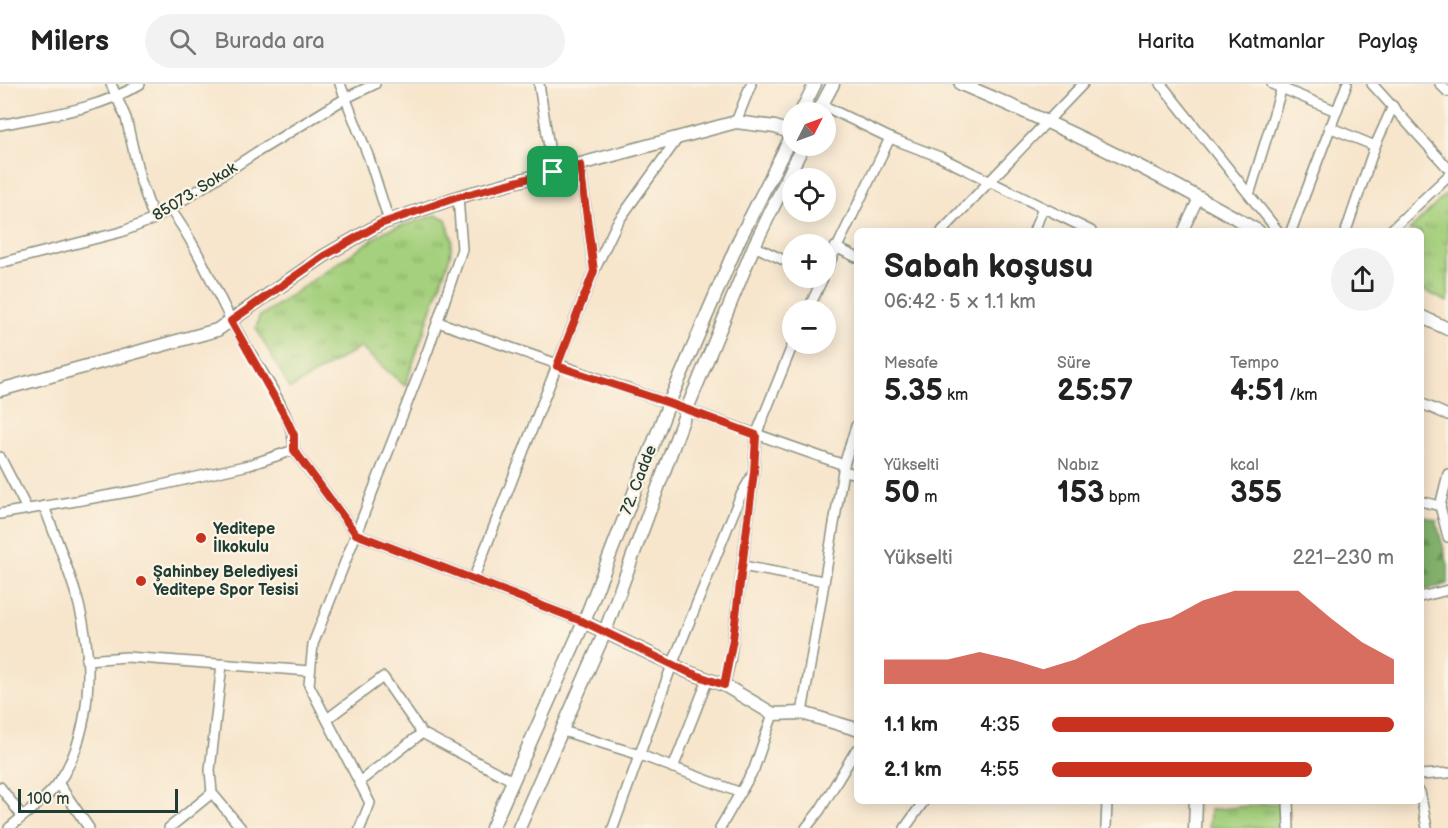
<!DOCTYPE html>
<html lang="tr">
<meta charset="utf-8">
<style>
:root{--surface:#fff;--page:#f2f2f2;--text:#222;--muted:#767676;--line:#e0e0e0;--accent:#c8321e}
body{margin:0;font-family:"Balsamiq Sans",sans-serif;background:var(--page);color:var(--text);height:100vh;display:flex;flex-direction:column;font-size:22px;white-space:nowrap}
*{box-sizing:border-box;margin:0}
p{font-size:20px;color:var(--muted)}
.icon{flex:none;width:33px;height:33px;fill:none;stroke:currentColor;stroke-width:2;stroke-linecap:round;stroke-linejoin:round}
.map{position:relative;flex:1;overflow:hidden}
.side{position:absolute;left:854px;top:144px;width:570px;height:576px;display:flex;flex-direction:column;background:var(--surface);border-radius:9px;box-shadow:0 3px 15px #0003}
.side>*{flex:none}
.needle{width:39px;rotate:48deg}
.tools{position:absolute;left:782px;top:18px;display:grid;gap:12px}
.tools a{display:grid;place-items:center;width:54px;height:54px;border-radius:50%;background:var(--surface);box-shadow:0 3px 15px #0003;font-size:30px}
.scale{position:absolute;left:18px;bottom:15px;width:160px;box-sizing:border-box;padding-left:6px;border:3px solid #1f3d34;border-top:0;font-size:16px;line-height:21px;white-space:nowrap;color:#1f3d34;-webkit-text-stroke:4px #fcf5e5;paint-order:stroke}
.pin{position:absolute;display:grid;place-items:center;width:51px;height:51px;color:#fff;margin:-26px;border-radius:12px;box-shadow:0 3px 9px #0006}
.round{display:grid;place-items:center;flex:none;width:63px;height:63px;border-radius:32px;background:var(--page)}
.headline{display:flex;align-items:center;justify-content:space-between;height:102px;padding:0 30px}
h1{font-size:33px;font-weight:600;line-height:45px}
.stats{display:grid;grid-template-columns:repeat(3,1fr);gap:9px;height:102px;padding:6px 30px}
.stats div{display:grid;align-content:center}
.stats b{font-size:30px;font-weight:600}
.stats small{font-size:16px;font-weight:400}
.stats p{font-size:16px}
.chart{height:168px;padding:12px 30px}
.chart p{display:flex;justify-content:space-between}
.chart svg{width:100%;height:108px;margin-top:6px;fill:var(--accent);opacity:.7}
ul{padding:0 30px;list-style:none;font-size:20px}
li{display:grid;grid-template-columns:96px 72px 1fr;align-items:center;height:45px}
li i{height:15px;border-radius:8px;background:var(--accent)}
header{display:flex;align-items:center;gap:36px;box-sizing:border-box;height:84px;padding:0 30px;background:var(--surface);border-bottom:2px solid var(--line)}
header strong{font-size:28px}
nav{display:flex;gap:33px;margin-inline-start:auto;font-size:21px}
.search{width:420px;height:54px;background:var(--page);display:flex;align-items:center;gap:15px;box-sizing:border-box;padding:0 21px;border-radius:33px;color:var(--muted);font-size:22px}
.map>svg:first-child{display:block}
.forest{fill:url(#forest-firs);stroke:#527850;stroke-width:1.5}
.park{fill:url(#park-tufts);stroke:#628658;stroke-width:1.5}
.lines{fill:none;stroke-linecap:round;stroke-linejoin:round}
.street-casing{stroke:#8b9180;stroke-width:12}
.secondary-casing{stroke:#8b9180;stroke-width:15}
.street{stroke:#fff;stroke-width:9}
.secondary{stroke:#fff;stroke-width:12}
.route-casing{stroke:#fff;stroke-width:12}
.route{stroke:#c8321e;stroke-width:8}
.poi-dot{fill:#c8321e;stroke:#fcf5e5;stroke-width:2}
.labels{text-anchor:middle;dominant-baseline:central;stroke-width:4.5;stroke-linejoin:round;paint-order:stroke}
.street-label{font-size:16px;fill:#1f3d34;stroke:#fcf5e5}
.poi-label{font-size:16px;font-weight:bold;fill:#1f3d34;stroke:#fcf5e5;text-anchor:start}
</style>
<header>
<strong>Milers</strong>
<div class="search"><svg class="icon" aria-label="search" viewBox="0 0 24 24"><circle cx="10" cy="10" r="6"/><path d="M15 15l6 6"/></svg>Burada ara</div>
<nav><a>Harita</a><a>Katmanlar</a><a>Paylaş</a></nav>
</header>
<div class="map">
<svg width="1448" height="744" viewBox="0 0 1448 744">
<defs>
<pattern id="forest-firs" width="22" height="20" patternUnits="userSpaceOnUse" patternTransform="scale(1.5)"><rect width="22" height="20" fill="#84b26c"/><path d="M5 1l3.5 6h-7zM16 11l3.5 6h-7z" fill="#6b925a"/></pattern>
<pattern id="park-tufts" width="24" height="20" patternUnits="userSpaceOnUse" patternTransform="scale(1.5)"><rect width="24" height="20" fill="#a5d07d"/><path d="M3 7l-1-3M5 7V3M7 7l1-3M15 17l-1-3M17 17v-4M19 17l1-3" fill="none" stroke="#86aa67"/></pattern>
</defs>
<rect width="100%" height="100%" fill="#fcf5e5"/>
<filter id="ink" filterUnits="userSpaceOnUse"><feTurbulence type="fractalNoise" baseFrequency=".0167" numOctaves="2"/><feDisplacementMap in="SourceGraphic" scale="12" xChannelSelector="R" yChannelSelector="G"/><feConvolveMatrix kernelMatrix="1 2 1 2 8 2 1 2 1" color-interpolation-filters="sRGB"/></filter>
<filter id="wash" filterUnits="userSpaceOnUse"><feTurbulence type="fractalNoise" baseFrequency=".008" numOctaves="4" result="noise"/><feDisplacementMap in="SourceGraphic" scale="24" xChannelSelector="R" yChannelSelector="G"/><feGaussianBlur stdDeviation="1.35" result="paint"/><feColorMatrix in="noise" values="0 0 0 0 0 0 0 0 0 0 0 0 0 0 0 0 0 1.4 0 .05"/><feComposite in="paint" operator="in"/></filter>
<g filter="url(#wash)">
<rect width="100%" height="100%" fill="#f7e5cc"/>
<!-- forest -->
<polygon class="forest" points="1420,431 1436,436 1448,481 1448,500 1421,507"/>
<!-- park -->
<g class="park">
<polygon points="1448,108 1448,218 1421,205 1420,147 1409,147"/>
<polygon points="436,131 446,135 452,155 450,172 405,302 360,263 290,305 256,244 259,233 385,147"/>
<polygon points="1278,719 1282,744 1209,744 1210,726"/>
</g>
</g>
<g filter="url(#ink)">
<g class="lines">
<defs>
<g id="street">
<polyline points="111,0 126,34 140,95 154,135"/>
<polyline points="340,0 369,74 389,137"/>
<polyline points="539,0 553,88"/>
<polyline points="1161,0 1278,147"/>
<polyline points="1272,0 1336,27"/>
<polyline points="1372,0 1448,84"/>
<polyline points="1440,0 1448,8"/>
<polyline points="822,21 890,54 940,73 1091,147"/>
<polyline points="736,38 751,0"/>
<path d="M0 41C49 31 97 26 140 0"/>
<polyline points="1329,43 1375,62"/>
<polyline points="1250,108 1283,0"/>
<polyline points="942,147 1083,0"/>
<polyline points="1034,147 1043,124"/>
<polyline points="1183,147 1199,113"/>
<polyline points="1291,147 1347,0"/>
<polyline points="1346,147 1375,62 1393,22"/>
<polyline points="1390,147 1448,92"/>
<polyline points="754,162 792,180"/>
<polyline points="835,163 856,173"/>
<polyline points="0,179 121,148 154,135 257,68 346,14 375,0"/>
<polyline points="594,187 617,139 678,54"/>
<polyline points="825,188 890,54"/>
<polyline points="808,226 823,194"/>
<polyline points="438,238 844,381"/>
<polyline points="1420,319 1448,331"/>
<polyline points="294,366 356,450 584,538"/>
<polyline points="0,373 27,425"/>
<polyline points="844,387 856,390"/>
<polyline points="1448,390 1440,422 1448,453"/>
<polyline points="1420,417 1440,422"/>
<path d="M0 430 140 406 249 381 294 366C295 330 250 272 232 238 212 199 196 160 170 125"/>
<polyline points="742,482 823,497"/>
<polyline points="473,496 594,187 580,81"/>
<polyline points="1420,513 1448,506"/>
<polyline points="86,576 127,573 310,587"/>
<polyline points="222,580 210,686 212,709 241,744"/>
<polyline points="724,601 730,578 754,388 756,351 793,260"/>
<polyline points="802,629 844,381 856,342"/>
<polyline points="327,635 383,593 422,649"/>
<polyline points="563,647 640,671 741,709"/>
<polyline points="673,684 708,595"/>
<polyline points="1420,691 1448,689"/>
<polyline points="359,698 422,649 513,697"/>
<polyline points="58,699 89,744"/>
<polyline points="0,703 22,732"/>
<polyline points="1420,708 1427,744"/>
<polyline points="1288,717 1289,744"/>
<path d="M9 744C25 730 47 715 59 698 92 649 94 577 79 521 70 487 56 455 44 422"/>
<polyline points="169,744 212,709"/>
<polyline points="360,744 370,719 309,601 313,560 428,266 462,165 458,113"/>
<polyline points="613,744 672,581 740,413 754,388"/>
<polyline points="720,744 754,685 773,630"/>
<polyline points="806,744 820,726 856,666"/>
<polyline points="905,744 924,717"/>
<polyline points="1106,744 1107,717"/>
</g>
<g id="secondary">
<path d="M961 0C1063 43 1162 91 1258 147"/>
<polyline points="801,28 815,0"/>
<polyline points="818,28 833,0"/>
<polyline points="1420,232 1448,245"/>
<polyline points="0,306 217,246 324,172 380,140 458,113 736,38 775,43 792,49"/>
<polyline points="584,538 688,588 724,601 773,630 802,629 856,645"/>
<polyline points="492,744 584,538 669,319 739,156 792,51"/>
<polyline points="519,744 604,550 687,325 754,162 803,62"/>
<polyline points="1195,744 1196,717"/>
</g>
</defs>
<!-- street casing -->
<use href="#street" class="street-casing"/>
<!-- secondary casing -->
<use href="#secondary" class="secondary-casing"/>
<!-- street -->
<use href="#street" class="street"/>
<!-- secondary -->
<use href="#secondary" class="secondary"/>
</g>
</g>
<g class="lines" filter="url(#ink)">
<defs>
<polygon id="route" points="580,81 594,187 557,282 669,319 756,351 754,388 733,555 724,601 688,588 584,538 356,450 294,366 294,351 286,334 231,237 324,172 380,140 458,113"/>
</defs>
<!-- route casing -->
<use href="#route" class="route-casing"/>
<!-- route -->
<use href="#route" class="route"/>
</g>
<!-- markers -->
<g class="poi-dot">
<circle cx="201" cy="454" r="6"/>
<circle cx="141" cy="497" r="6"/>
</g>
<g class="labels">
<!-- street labels -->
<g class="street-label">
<text transform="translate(195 108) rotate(-32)">85073. Sokak</text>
<text transform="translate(639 396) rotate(-69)">72. Cadde</text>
</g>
<!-- poi labels -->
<g class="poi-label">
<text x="213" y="445">Yeditepe<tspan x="213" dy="18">İlkokulu</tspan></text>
<text x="153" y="488">Şahinbey Belediyesi<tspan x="153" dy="18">Yeditepe Spor Tesisi</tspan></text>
</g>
</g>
</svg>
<div class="tools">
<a><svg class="needle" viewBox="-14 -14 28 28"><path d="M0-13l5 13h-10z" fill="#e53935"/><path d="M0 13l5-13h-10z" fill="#767676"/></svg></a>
<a><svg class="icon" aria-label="locate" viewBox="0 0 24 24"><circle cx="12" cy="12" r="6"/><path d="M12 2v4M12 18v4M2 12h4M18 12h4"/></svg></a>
<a>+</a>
<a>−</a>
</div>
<div class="scale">100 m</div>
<div class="pin" style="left:553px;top:88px;background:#1e9e55"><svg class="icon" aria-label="arrive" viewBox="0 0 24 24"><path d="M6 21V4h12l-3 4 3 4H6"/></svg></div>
<section class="side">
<div class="headline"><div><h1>Sabah koşusu</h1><p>06:42 · 5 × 1.1 km</p></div><a class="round"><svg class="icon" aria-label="share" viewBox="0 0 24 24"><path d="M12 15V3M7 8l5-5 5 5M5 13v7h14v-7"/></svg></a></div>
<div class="stats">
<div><p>Mesafe</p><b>5.35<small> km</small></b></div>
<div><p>Süre</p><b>25:57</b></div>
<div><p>Tempo</p><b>4:51<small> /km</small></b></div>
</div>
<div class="stats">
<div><p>Yükselti</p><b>50<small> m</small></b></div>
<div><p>Nabız</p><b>153<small> bpm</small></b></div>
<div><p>kcal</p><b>355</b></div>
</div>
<div class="chart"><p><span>Yükselti</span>221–230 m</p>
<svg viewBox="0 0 160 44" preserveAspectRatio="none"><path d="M0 44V34L10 34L20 34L30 31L40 34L50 38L60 34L70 27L80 20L90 17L100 10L110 6L120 6L130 6L140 17L150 27L160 34V44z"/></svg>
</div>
<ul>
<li><b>1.1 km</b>4:35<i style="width:100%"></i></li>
<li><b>2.1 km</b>4:55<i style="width:76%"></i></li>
</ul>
</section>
</div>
